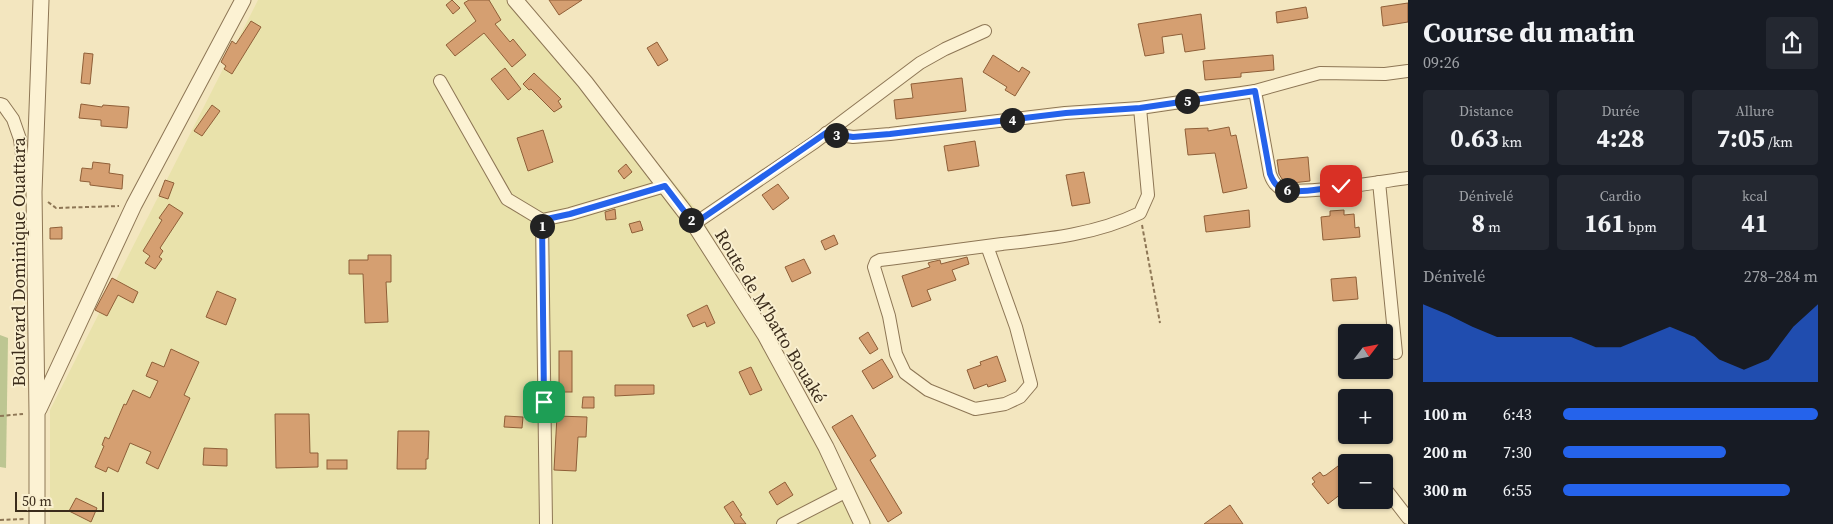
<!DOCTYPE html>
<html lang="fr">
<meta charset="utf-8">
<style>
:root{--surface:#171b24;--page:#242831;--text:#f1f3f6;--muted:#9ea1a6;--accent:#2563eb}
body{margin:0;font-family:"Source Serif 4",serif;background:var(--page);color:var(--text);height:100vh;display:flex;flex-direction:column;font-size:19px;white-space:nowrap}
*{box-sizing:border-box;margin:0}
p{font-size:16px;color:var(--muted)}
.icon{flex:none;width:28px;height:28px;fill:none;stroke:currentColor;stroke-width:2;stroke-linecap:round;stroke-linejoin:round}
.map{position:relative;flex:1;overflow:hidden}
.drawer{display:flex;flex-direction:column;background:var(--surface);width:425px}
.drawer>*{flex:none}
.needle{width:32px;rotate:58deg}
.tools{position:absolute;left:1338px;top:324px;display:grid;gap:10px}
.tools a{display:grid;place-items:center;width:55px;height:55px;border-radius:5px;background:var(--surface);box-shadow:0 1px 4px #0004;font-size:25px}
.scale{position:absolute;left:15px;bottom:12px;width:89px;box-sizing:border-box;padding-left:5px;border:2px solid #3b2c1b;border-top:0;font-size:14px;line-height:18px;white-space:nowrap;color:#3b2c1b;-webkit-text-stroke:4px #f9efcf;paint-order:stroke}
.pin{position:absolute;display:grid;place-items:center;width:42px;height:42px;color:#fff;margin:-21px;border-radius:10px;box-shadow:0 2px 8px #0006}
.km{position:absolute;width:25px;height:25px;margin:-12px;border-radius:50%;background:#222;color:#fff;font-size:14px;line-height:25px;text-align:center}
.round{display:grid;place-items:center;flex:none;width:52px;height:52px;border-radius:5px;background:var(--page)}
.overview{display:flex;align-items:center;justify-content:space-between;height:85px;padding:0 15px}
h1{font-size:28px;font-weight:700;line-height:38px}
.stats{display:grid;grid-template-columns:repeat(3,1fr);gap:8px;height:85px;padding:5px 15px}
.stats div{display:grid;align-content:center;border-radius:5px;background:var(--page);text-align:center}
.stats b{font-size:25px;font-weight:700}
.stats small{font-size:14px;font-weight:400}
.stats p{font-size:14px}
.chart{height:140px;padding:10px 15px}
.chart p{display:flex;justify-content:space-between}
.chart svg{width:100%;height:90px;margin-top:5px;fill:var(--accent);opacity:.7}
ul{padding:0 15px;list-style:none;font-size:16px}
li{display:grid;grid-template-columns:80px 60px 1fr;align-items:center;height:38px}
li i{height:12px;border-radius:6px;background:var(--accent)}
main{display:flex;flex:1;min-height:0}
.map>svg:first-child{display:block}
.farmland{fill:#e9e2ab}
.cemetery{fill:#bdc692}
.building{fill:#d59f71;stroke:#8f5f38}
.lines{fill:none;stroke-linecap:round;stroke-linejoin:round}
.minor-casing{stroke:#8d7655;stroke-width:14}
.tertiary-casing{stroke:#8d7655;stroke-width:17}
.path{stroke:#8d7655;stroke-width:2;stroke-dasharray:4 2.5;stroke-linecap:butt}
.minor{stroke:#fcf2d3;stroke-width:12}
.tertiary{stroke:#fcf2d3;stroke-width:15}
.route-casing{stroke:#fff;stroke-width:10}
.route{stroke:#2563eb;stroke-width:6}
.labels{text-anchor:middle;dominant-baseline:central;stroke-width:4;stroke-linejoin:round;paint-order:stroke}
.street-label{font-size:18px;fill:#3b2c1b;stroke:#f9efcf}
</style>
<main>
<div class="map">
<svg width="1408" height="524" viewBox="0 0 1408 524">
<rect width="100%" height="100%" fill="#f3e6bf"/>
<!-- farmland -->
<polygon class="farmland" points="258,0 522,0 699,213 854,486 872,524 50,524 50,410"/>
<!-- cemetery -->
<polygon class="cemetery" points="0,335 8,338 6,468 0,467"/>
<!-- building -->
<g class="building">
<polygon points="452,0 460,8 453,14 446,5"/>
<polygon points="469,0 489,0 501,20 495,24 510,42 513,39 526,55 512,67 484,33 455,56 446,45 476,21 464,3"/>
<polygon points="549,0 582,0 559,15"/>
<polygon points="1408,3 1408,22 1383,26 1381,7"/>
<polygon points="1306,7 1308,18 1277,23 1276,12"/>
<polygon points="1201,14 1205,49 1185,52 1182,34 1162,37 1164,53 1145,56 1138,24"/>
<polygon points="251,21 261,27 232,74 224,69 226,66 221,62 232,41 236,44"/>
<polygon points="657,42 668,60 658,66 647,48"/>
<polygon points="84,53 93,54 90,84 81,83"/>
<polygon points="993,55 1019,72 1022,67 1030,72 1015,96 1005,90 1007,87 983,72"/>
<polygon points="1273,55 1274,70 1241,73 1241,77 1205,80 1203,61"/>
<polygon points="505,68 521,89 508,100 491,79"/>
<polygon points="534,73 561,99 558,101 562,107 554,112 531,89 529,90 523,84"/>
<polygon points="962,78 966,111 896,119 894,100 913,98 911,84"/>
<polygon points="81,104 102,107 103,105 129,107 127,128 101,126 101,120 79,118"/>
<polygon points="212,105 220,111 202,136 194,131"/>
<polygon points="1229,127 1231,136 1236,135 1247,188 1223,193 1215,153 1188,155 1185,129 1208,128 1208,131"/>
<polygon points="543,130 553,162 528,171 517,138"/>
<polygon points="975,141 979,166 948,171 944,146"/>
<polygon points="1308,157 1310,181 1292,183 1282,179 1279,174 1277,160"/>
<polygon points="93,162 110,164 109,173 123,175 122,189 90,185 90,182 80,181 82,168 92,169"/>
<polygon points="626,164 632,172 624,179 618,171"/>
<polygon points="1084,172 1090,203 1072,206 1066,175"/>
<polygon points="165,180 174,183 168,199 159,196"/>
<polygon points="778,184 789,198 773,210 762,195"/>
<polygon points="169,204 183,213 160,248 163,251 159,257 162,259 155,269 145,263 150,256 143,251 162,220 159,218"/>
<polygon points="615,209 616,219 606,220 605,212"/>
<polygon points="1249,210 1250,227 1206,232 1204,216"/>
<polygon points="1344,210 1344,215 1354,214 1355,228 1359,227 1360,237 1323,240 1321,217 1330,216 1330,211"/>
<polygon points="640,221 643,230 632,233 629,224"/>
<polygon points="62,227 62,239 50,239 50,228"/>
<polygon points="834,235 838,244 825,250 821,241"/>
<polygon points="368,255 391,255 391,282 386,282 388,322 365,323 363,274 349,274 349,260 368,260"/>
<polygon points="967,257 969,264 952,270 956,280 927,290 931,300 912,307 902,276 930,267 928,263 931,262 940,260 941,264"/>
<polygon points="804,259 811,273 792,282 785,267"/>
<polygon points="1356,277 1358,299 1333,301 1331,279"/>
<polygon points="112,278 138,292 133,303 118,295 107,316 95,310"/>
<polygon points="217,291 236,299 226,325 206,317"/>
<polygon points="707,305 715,323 707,327 705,322 693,327 687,315"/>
<polygon points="868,332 878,349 870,354 859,338"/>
<polygon points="171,349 199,362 184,395 190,398 158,469 146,463 151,452 130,443 118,472 108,467 106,472 95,467 104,446 102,445 105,437 109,439 124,404 126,405 133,390 150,398 158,381 146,376 152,362 164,367"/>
<rect x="559" y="351" width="13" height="41"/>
<polygon points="997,356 1006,381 988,387 987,384 974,389 967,370 981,365 980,362"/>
<polygon points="882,359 893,377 873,389 862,371"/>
<polygon points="751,367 762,390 750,395 739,372"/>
<polygon points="615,385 654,385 654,394 615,396"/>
<polygon points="583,397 594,397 594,408 582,408"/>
<polygon points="275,414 309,414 310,453 318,453 318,467 276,468"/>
<polygon points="852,415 876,456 870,460 902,513 888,522 832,427"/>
<polygon points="505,416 523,417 522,428 504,427"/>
<polygon points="557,416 587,417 586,437 578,437 576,471 554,470"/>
<polygon points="398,431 429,431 428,459 426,459 426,469 397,469"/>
<polygon points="204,448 227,449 227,466 203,465"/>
<rect x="327" y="460" width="20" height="9"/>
<polygon points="1342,463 1346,468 1346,490 1328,504 1312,484 1315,482 1312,478 1320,472 1323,476 1326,475"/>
<polygon points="785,482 793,495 777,505 769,492"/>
<polygon points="76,498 97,508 91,522 69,511"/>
<polygon points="733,501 742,515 740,516 746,524 735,524 724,507"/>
<polygon points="1230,505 1243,524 1204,524"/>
</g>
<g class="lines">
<defs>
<g id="minor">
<polyline points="440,81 507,199 542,220 570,214 665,186"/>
<path d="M1255 91 1270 174C1272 180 1275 186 1282 189 1300 196 1384 181 1408 178"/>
<polyline points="0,104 3,105 13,119 20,139 25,178 34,192"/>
<polyline points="826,133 853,137 890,134 1065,113 1140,108 1255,91 1320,73 1385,74 1408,71"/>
<polyline points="1379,182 1396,353"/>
<polyline points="542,220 546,524"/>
<polyline points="694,224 815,142 920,63 945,49 985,31"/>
<path d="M987 246 1016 327 1031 384 1020 397 1005 404 975 409 928 390 905 373 896 354 889 316 874 267 876 262 880 260C921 255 962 249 1002 244 1049 239 1097 234 1140 213L1148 195 1140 108"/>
<polyline points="1384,487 1408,518"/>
<polyline points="783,524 847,491"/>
</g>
<g id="tertiary">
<polyline points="515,0 585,82 694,224 765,335 826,447 862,524"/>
<polyline points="39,409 134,205 243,0"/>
<polyline points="37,524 37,413 34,192 41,0"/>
</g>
</defs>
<!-- minor casing -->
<use href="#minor" class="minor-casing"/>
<!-- tertiary casing -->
<use href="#tertiary" class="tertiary-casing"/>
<!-- path -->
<g class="path">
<polyline points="48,202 56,208 119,206"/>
<polyline points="1142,225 1160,323"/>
<polyline points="0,416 23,414"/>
<polyline points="0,520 24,519"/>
</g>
<!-- minor -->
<use href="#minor" class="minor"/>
<!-- tertiary -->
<use href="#tertiary" class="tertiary"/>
</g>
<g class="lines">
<defs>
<path id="route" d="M544 402 542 220 570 214 665 186 694 224 826 133 853 137 890 134 1066 113 1140 108 1255 91 1270 174C1272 179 1274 184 1279 187 1292 196 1325 188 1341 186"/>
</defs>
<!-- route casing -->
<use href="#route" class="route-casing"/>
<!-- route -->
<use href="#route" class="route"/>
</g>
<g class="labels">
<!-- street labels -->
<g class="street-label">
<text transform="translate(18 262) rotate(-90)">Boulevard Dominique Ouattara</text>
<text transform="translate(771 316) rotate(59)">Route de M'batto Bouaké</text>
</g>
</g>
</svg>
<div class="tools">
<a><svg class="needle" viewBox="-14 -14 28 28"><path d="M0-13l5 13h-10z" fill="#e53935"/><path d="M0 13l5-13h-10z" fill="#9ea1a6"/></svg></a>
<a>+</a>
<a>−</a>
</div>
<div class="scale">50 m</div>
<div class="pin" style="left:544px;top:402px;background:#1e9e55"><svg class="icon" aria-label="arrive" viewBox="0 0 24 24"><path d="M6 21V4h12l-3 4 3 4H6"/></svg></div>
<div class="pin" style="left:1341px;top:186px;background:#d93025"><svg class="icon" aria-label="check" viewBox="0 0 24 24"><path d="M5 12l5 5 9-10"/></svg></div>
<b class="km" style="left:542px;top:226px">1</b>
<b class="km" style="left:691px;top:220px">2</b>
<b class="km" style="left:836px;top:135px">3</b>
<b class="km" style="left:1012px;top:120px">4</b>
<b class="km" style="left:1187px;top:101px">5</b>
<b class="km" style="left:1287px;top:190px">6</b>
</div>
<section class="drawer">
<div class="overview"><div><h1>Course du matin</h1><p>09:26</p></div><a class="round"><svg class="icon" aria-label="share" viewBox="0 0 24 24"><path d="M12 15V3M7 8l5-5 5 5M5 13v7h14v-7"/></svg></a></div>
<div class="stats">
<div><p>Distance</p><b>0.63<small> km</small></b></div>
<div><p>Durée</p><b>4:28</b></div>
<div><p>Allure</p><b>7:05<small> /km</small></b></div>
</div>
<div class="stats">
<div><p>Dénivelé</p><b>8<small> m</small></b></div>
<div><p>Cardio</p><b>161<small> bpm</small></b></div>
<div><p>kcal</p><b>41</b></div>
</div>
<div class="chart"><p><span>Dénivelé</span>278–284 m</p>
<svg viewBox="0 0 160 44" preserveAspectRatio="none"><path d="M0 44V6L10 11L20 17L30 22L40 22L50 22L60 22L70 27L80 27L90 22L100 17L110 22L120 33L130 38L140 33L150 17L160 6V44z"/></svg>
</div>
<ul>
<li><b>100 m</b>6:43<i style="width:100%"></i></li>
<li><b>200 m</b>7:30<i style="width:64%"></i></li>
<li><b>300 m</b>6:55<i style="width:89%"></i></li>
</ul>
</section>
</main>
